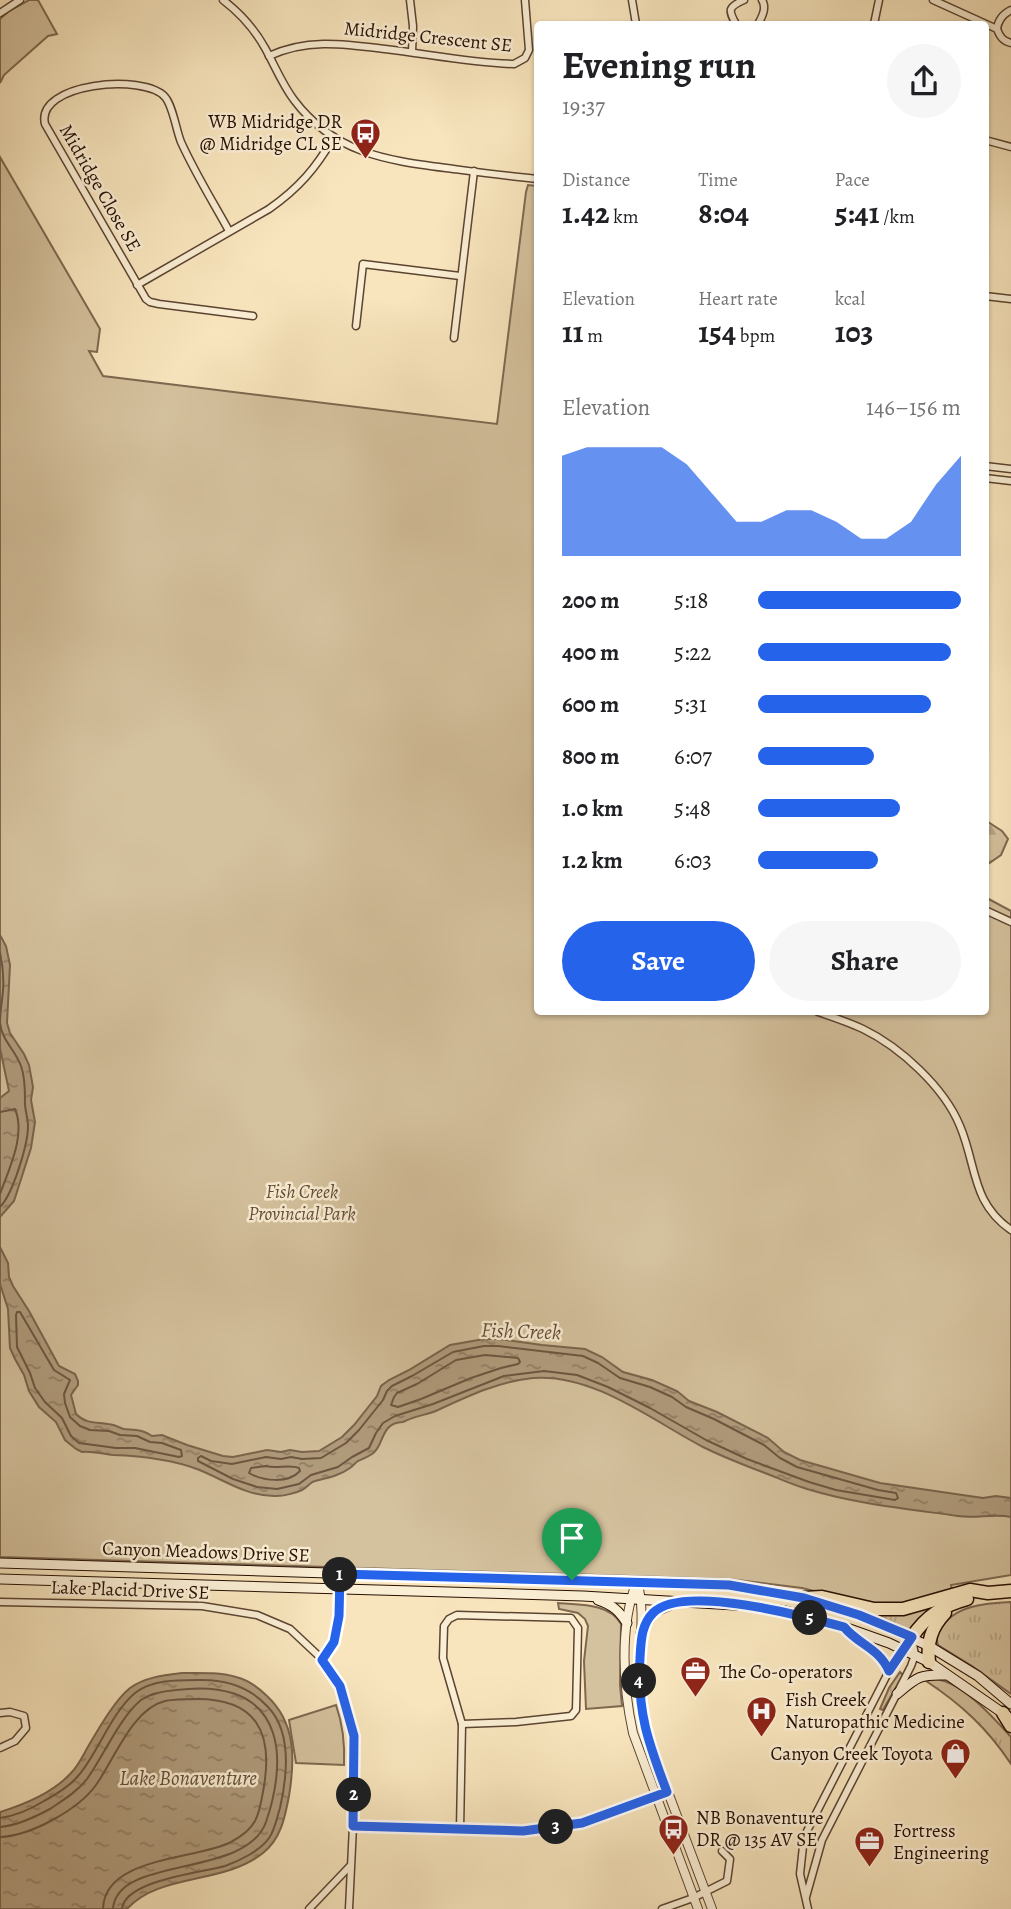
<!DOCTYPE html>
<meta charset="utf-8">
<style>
:root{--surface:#fff;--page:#f6f6f6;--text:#202124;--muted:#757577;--accent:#2563eb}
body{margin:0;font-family:Alegreya,serif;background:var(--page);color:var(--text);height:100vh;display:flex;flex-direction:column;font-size:26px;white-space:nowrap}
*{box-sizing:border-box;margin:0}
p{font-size:23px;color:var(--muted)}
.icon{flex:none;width:38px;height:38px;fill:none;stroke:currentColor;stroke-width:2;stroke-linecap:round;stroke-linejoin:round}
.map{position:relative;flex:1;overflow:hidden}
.panel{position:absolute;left:534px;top:21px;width:455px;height:994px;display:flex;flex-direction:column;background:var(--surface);border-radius:7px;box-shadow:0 2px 5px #0004}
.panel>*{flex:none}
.pin{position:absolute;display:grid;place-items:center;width:60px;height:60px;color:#fff;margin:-72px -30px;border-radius:50% 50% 50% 0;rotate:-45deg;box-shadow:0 0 7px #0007}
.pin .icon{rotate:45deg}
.km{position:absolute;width:35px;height:35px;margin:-18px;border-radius:50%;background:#222;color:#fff;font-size:19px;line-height:35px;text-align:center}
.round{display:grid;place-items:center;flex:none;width:74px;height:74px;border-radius:37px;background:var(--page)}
.summary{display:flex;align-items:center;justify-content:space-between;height:119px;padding:0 28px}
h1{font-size:38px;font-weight:600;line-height:52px}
.metrics{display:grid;grid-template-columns:repeat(3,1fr);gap:10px;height:119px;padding:7px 28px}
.metrics div{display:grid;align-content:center}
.metrics b{font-size:30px;font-weight:600}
.metrics small{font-size:19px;font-weight:400}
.metrics p{font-size:19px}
.chart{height:196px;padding:14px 28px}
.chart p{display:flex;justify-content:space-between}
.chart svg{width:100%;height:126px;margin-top:7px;fill:var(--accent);opacity:.7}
.primary-button{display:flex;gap:14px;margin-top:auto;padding:14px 28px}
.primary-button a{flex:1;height:80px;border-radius:42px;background:var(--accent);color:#fff;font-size:28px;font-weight:600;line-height:80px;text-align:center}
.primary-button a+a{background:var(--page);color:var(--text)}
ul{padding:0 28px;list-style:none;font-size:23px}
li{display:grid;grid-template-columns:112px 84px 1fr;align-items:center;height:52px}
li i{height:18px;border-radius:9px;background:var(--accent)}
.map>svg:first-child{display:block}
.grass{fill:url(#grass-tufts);stroke:#7e6850;stroke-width:2}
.forest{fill:url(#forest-firs);stroke:#7e6850;stroke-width:2}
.green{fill:#d4c19d;stroke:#7e6850;stroke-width:2}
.water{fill:url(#water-ripples);stroke:#7a644c;stroke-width:2}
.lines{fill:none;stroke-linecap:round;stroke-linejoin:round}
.shore{stroke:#6c5640;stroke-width:2}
.minor-casing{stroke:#5b4431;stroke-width:9}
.tertiary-casing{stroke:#5b4431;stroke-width:10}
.secondary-casing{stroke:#270f02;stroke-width:11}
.motorway-casing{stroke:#270f02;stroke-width:15}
.minor{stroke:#faeed4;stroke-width:6}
.tertiary{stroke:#faeed4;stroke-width:8}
.secondary{stroke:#faeed4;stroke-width:9}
.motorway{stroke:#f8e5bd;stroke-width:12}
.route-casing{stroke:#fff;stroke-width:14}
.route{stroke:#2563eb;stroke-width:9}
.labels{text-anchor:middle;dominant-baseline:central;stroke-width:5;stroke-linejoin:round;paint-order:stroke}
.street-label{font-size:19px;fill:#270f02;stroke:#faeed4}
.poi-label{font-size:19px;fill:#270f02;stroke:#faeed4;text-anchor:start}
.park-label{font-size:19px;font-style:italic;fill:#644d38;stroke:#faeed4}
.water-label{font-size:21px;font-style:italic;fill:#654e39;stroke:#faeed4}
</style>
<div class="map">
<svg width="1011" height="1909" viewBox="0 0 1011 1909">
<defs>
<pattern id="grass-tufts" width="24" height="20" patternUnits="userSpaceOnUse" patternTransform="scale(1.75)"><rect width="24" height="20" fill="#d4c19d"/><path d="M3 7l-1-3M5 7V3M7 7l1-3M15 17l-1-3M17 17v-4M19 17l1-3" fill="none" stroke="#b6a586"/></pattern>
<pattern id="forest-firs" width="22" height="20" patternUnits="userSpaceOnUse" patternTransform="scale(1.75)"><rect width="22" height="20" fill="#d4c19d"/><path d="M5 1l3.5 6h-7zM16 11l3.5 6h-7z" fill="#b6a586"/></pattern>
<pattern id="water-ripples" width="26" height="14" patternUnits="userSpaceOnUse" patternTransform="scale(1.75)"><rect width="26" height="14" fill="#b19c7d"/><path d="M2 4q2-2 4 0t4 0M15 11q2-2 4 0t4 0" fill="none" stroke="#907e64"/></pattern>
</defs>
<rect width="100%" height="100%" fill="#f8e5bd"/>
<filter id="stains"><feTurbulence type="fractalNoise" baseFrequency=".00286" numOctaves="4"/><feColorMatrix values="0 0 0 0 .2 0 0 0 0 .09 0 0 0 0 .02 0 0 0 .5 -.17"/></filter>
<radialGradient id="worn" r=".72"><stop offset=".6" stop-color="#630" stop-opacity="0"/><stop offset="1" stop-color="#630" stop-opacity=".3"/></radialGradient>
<!-- grass -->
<g class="grass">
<path d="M1011 1602V1694L972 1666 938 1645C936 1639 937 1636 940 1630 953 1605 987 1603 1011 1602Z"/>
<polygon points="929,1608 912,1631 878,1616 879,1613 903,1613"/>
<polygon points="900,1672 903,1675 883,1710 880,1709 889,1688"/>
<path d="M936 1679C963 1683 993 1717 1011 1737V1764C988 1729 961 1704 926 1681Z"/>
</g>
<!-- forest -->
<polygon class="forest" points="985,820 1002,831 1008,839 1001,855 985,866"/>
<!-- green -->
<g class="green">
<polygon points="29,0 38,0 57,34 48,36 4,75 0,83 0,19 9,11"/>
<polygon points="0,157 100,329 97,352 89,351 103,376 497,424 526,192 528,185 537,186 537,1012 985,1012 985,897 1011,911 1011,1575 951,1585 952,1589 901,1606 871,1605 802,1588 729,1579 0,1557"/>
<path d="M558 1603C579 1605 610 1603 621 1624L620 1685 622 1706 586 1709 584 1661 588 1626 585 1619 578 1613 559 1609Z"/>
<path d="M336 1705C343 1725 345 1744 344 1765L296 1763 289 1720Z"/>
</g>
<!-- water -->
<g class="water">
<polygon points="0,935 6,946 10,965 7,1023 10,1033 24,1054 29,1065 33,1087 31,1100 35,1122 31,1148 14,1201 0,1217 0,1098 9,1091 0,1048"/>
<path d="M0 1247 8 1263 9 1277 13 1286 29 1311 59 1366 75 1374 78 1381V1385L71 1395 76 1414C86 1424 95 1422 108 1424 114 1424 119 1428 124 1429 135 1430 142 1429 152 1436L162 1435 187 1445 223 1456 233 1457 267 1450 281 1452 290 1450 302 1452 319 1451 342 1437 354 1425 377 1396 381 1386 389 1380 409 1370 450 1345 484 1339H499L542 1345 585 1349 602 1357 623 1372 652 1380 677 1391 689 1401 717 1412 768 1438 784 1452 800 1460 880 1483 983 1498 996 1496 1011 1498V1517C994 1513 976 1519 958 1516 908 1509 856 1504 807 1489 790 1484 774 1476 757 1470 739 1463 721 1456 703 1447 653 1421 593 1373 533 1378 500 1381 468 1396 438 1410 427 1415 414 1416 403 1422 379 1423 385 1446 372 1454 368 1457 362 1459 358 1461 355 1463 353 1466 350 1468 339 1476 327 1478 315 1481 310 1482 307 1488 302 1490 296 1493 284 1496 276 1496 247 1497 223 1479 197 1469 170 1459 141 1456 113 1455 103 1454 92 1451 82 1452L76 1449 65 1440 56 1422 39 1407 29 1391 24 1375 15 1359 10 1348 8 1309 0 1284Z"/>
<path d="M182 1673C200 1673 219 1672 236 1677 248 1680 259 1688 267 1696 296 1723 295 1759 289 1796 285 1817 281 1839 263 1853 223 1885 159 1873 127 1909H0V1812C26 1804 53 1793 71 1773 79 1765 83 1755 89 1745 99 1728 115 1700 130 1688 145 1677 165 1675 182 1673Z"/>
</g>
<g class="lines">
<!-- shore -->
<g class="shore">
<path d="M0 953C3 966 4 978 3 991 2 1002 0 1012 0 1023 2 1041 16 1051 21 1066 25 1077 25 1088 25 1099 24 1108 28 1117 28 1126 28 1144 13 1194 0 1207"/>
<path d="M0 1112 15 1109C26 1135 9 1169 0 1194"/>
<polygon points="20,1312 54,1370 70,1380 64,1394 65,1403 70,1417 80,1426 90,1430 109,1431 120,1435 137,1436 150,1442 162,1443 181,1450 182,1456 179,1457 135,1448 116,1448 79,1443 71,1436 62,1418 45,1402 35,1388 30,1373 17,1347 16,1315 17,1312"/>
<polygon points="484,1346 498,1346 583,1356 598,1363 620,1378 650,1387 672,1397 686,1407 714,1419 764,1445 780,1458 797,1467 878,1490 896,1493 898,1498 895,1500 836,1490 809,1482 747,1459 706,1440 650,1408 608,1387 577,1375 544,1371 504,1376 433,1404 395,1416 383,1423 376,1433 369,1448 352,1457 338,1467 311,1475 299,1484 277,1489 257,1487 233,1479 198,1461 198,1458 201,1456 211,1461 232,1464 266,1457 281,1459 291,1457 302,1459 321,1458 346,1443 359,1430 383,1400 387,1391 392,1386 412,1376 453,1352"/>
<polygon points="485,1355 518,1358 520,1362 518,1364 501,1368 471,1378 421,1399 398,1407 391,1405 394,1397 397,1393 417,1384 456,1360"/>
<path d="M266 1466C277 1469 289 1464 299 1468L300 1471C288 1484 263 1481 249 1473L251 1468Z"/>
<path d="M0 1818C15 1816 31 1809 44 1801 57 1794 69 1787 78 1776 98 1753 111 1713 135 1693 153 1679 180 1680 202 1680 228 1680 250 1687 268 1707 292 1732 287 1777 280 1808 277 1817 275 1830 269 1838 260 1851 239 1861 225 1866 201 1873 125 1880 122 1909"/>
<path d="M0 1827C17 1826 35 1817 50 1809 63 1800 77 1792 87 1779 103 1757 120 1717 141 1700 151 1693 164 1691 176 1690 215 1685 259 1690 273 1733 282 1760 275 1796 266 1822 246 1879 116 1855 113 1909"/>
<path d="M0 1837C30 1836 78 1810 96 1785 114 1760 132 1709 165 1701 175 1699 186 1699 197 1699 256 1699 273 1732 264 1786 259 1815 258 1828 231 1842 197 1860 104 1856 103 1909"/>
</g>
<defs>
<g id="minor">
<path d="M223 0C240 13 255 30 265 48 275 66 282 84 294 100 334 153 385 160 446 168 477 172 507 176 537 179"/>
<polyline points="410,0 413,26 412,52"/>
<polyline points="632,0 636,24"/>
<path d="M933 0 997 29C1000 37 1003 41 1011 43"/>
<polyline points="0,13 20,0"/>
<path d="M736 24C728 10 728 7 744 0"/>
<path d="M758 24C762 17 767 8 762 0"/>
<polyline points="874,24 879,0"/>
<path d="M997 29C998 20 1003 14 1011 10"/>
<path d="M269 56C307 38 345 44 385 49 428 54 471 63 514 64L525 58 529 50 525 0"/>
<polyline points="985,140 1011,147"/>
<path d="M229 231C213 202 195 173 181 142 176 130 173 106 165 97 144 73 35 83 45 124L146 299 150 302 159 304 253 316"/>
<path d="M137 285 269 209C299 188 316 168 334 137"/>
<polyline points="985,296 1011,299"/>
<polyline points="356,326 363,264 460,276"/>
<polyline points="454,338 474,171"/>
<polyline points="985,466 1011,469"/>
<polyline points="985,478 1011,481"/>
<polyline points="985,910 1011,922"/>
<path d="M818 1012C833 1017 848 1022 863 1029 900 1047 944 1087 960 1126 977 1166 971 1202 1011 1230"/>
<polyline points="0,1602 202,1606 257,1615 290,1629 322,1659 340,1686 354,1736 353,1826 349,1909"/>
<polygon points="457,1615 571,1618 578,1628 576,1710 571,1716 516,1722 462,1724 443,1658 444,1626 449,1619"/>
<polyline points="322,1659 334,1642 339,1616 340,1574"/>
<polyline points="0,1713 10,1712 24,1716 26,1728 15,1741 0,1748"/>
<polyline points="353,1826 523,1831 582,1823 667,1792"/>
<polyline points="460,1830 462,1724"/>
<polyline points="806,1897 822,1840 911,1666 915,1655 912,1638"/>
<polyline points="309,1909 350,1866"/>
<polyline points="662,1909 693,1898 727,1881 730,1859 722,1851"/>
<polyline points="808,1909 800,1874 804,1837 889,1671 912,1637"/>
</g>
<g id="tertiary">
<path d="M637 1581C619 1626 623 1687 633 1733L698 1909"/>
<path d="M637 1581C646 1612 639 1644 639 1676 639 1695 642 1712 645 1731L712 1909"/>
</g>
<g id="secondary">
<polyline points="0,1563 729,1585 804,1598 859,1615 929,1646 978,1676 1011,1704"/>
<polyline points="0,1579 583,1596 751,1606 786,1611 844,1627 889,1643 929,1662 1007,1716"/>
<path d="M598 1600C613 1605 619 1611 627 1623"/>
<path d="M846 1628C861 1647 877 1646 889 1671"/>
<polyline points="641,1633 654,1612 675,1603"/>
<path d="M897 1694C916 1678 919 1674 945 1675"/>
</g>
<g id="motorway">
<polyline points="804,1598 822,1597 874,1609 903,1609 970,1590 988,1593 1011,1591"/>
<path d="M912 1637C927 1615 942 1606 967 1599"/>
<path d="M929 1662C927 1642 931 1628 945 1613"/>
<polyline points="1003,1713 1011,1726"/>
</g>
</defs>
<!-- minor casing -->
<use href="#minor" class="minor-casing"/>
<!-- tertiary casing -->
<use href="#tertiary" class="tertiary-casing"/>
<!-- secondary casing -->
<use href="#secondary" class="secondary-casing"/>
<!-- motorway casing -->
<use href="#motorway" class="motorway-casing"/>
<!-- minor -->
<use href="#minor" class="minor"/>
<!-- tertiary -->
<use href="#tertiary" class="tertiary"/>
<!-- secondary -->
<use href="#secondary" class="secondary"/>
<!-- motorway -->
<use href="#motorway" class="motorway"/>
</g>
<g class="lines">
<defs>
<path id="route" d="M340 1574 729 1585 804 1598 859 1615 912 1637 889 1671C879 1648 859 1645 844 1627 807 1617 682 1583 653 1613 641 1625 641 1642 640 1658 637 1712 648 1742 667 1792L582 1823 523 1831 353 1826 354 1736 340 1686 322 1660 334 1642 339 1616Z"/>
</defs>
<!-- route casing -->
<use href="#route" class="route-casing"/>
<!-- route -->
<use href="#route" class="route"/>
</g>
<!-- icons -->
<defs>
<symbol id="bus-pin" viewBox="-11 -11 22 30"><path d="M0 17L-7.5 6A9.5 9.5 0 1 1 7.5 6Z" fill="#8f2418" stroke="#faeed4"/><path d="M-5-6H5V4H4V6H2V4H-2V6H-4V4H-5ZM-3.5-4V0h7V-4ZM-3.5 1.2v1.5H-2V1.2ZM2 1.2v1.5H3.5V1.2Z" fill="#fff"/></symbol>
<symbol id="office-pin" viewBox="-11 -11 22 30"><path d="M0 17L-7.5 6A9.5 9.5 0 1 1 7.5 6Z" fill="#8f2418" stroke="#faeed4"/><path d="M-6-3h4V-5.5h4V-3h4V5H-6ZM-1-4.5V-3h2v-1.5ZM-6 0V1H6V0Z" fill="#fff"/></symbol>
<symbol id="hospital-pin" viewBox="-11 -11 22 30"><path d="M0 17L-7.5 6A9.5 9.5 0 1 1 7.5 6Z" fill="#8f2418" stroke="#faeed4"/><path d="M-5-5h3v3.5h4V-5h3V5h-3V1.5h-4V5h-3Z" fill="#fff"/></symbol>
<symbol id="shop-pin" viewBox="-11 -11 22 30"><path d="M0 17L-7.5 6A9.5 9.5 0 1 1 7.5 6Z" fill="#8f2418" stroke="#faeed4"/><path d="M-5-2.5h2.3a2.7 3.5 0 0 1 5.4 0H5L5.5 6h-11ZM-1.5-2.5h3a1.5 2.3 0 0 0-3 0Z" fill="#fff"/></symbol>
</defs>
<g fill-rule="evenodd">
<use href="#bus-pin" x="348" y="116" width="35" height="47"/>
<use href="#office-pin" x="678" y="1654" width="35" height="47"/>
<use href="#hospital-pin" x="744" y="1694" width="35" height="47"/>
<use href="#shop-pin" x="938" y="1736" width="35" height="47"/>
<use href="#bus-pin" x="656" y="1812" width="35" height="47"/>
<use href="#office-pin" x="852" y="1824" width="35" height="47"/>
</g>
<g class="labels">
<!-- street labels -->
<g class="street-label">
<text transform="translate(428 37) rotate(6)">Midridge Crescent SE</text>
<text transform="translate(100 188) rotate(60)">Midridge Close SE</text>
<text transform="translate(206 1552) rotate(2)">Canyon Meadows Drive SE</text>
<text transform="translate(130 1590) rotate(2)">Lake Placid Drive SE</text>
</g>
<!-- poi labels -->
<g class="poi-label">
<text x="342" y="122" text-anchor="end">WB Midridge DR<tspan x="342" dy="22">@ Midridge CL SE</tspan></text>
<text x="719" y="1672">The Co-operators</text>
<text x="785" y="1700">Fish Creek<tspan x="785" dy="22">Naturopathic Medicine</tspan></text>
<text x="933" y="1754" text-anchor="end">Canyon Creek Toyota</text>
<text x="696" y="1818">NB Bonaventure<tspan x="696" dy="22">DR @ 135 AV SE</tspan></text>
<text x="893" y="1831">Fortress<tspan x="893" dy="22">Engineering</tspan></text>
</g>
<!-- park labels -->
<g class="park-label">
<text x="302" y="1192">Fish Creek<tspan x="302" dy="22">Provincial Park</tspan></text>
</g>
<!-- water labels -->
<g class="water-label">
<text transform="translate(521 1331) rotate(2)">Fish Creek</text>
<text x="188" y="1778">Lake Bonaventure</text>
</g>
</g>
<rect width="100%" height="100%" filter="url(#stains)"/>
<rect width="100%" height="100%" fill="url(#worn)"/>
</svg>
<div class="pin" style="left:572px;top:1580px;background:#1e9e55"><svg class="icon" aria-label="arrive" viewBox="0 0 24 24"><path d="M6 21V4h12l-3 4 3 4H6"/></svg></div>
<b class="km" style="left:340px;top:1575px">1</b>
<b class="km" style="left:354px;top:1795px">2</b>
<b class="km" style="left:556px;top:1827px">3</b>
<b class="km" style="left:639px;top:1681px">4</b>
<b class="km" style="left:810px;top:1618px">5</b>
<section class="panel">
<div class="summary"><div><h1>Evening run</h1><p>19:37</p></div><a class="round"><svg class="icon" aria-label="share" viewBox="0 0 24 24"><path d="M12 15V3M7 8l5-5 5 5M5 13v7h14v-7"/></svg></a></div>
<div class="metrics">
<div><p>Distance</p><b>1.42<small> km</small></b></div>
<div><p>Time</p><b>8:04</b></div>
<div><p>Pace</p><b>5:41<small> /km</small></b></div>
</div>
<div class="metrics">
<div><p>Elevation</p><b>11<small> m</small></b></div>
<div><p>Heart rate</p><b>154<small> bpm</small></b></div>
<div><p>kcal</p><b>103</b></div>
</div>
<div class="chart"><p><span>Elevation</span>146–156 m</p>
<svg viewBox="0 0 160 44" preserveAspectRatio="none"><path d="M0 44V9L10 6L20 6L30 6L40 6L50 12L60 22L70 32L80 32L90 28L100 28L110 32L120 38L130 38L140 32L150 19L160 9V44z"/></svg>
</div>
<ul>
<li><b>200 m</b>5:18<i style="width:100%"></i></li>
<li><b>400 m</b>5:22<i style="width:95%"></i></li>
<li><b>600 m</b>5:31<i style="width:85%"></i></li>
<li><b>800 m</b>6:07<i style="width:57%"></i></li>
<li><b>1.0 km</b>5:48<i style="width:70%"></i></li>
<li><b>1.2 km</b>6:03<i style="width:59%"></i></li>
</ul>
<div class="primary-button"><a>Save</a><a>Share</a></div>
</section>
</div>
